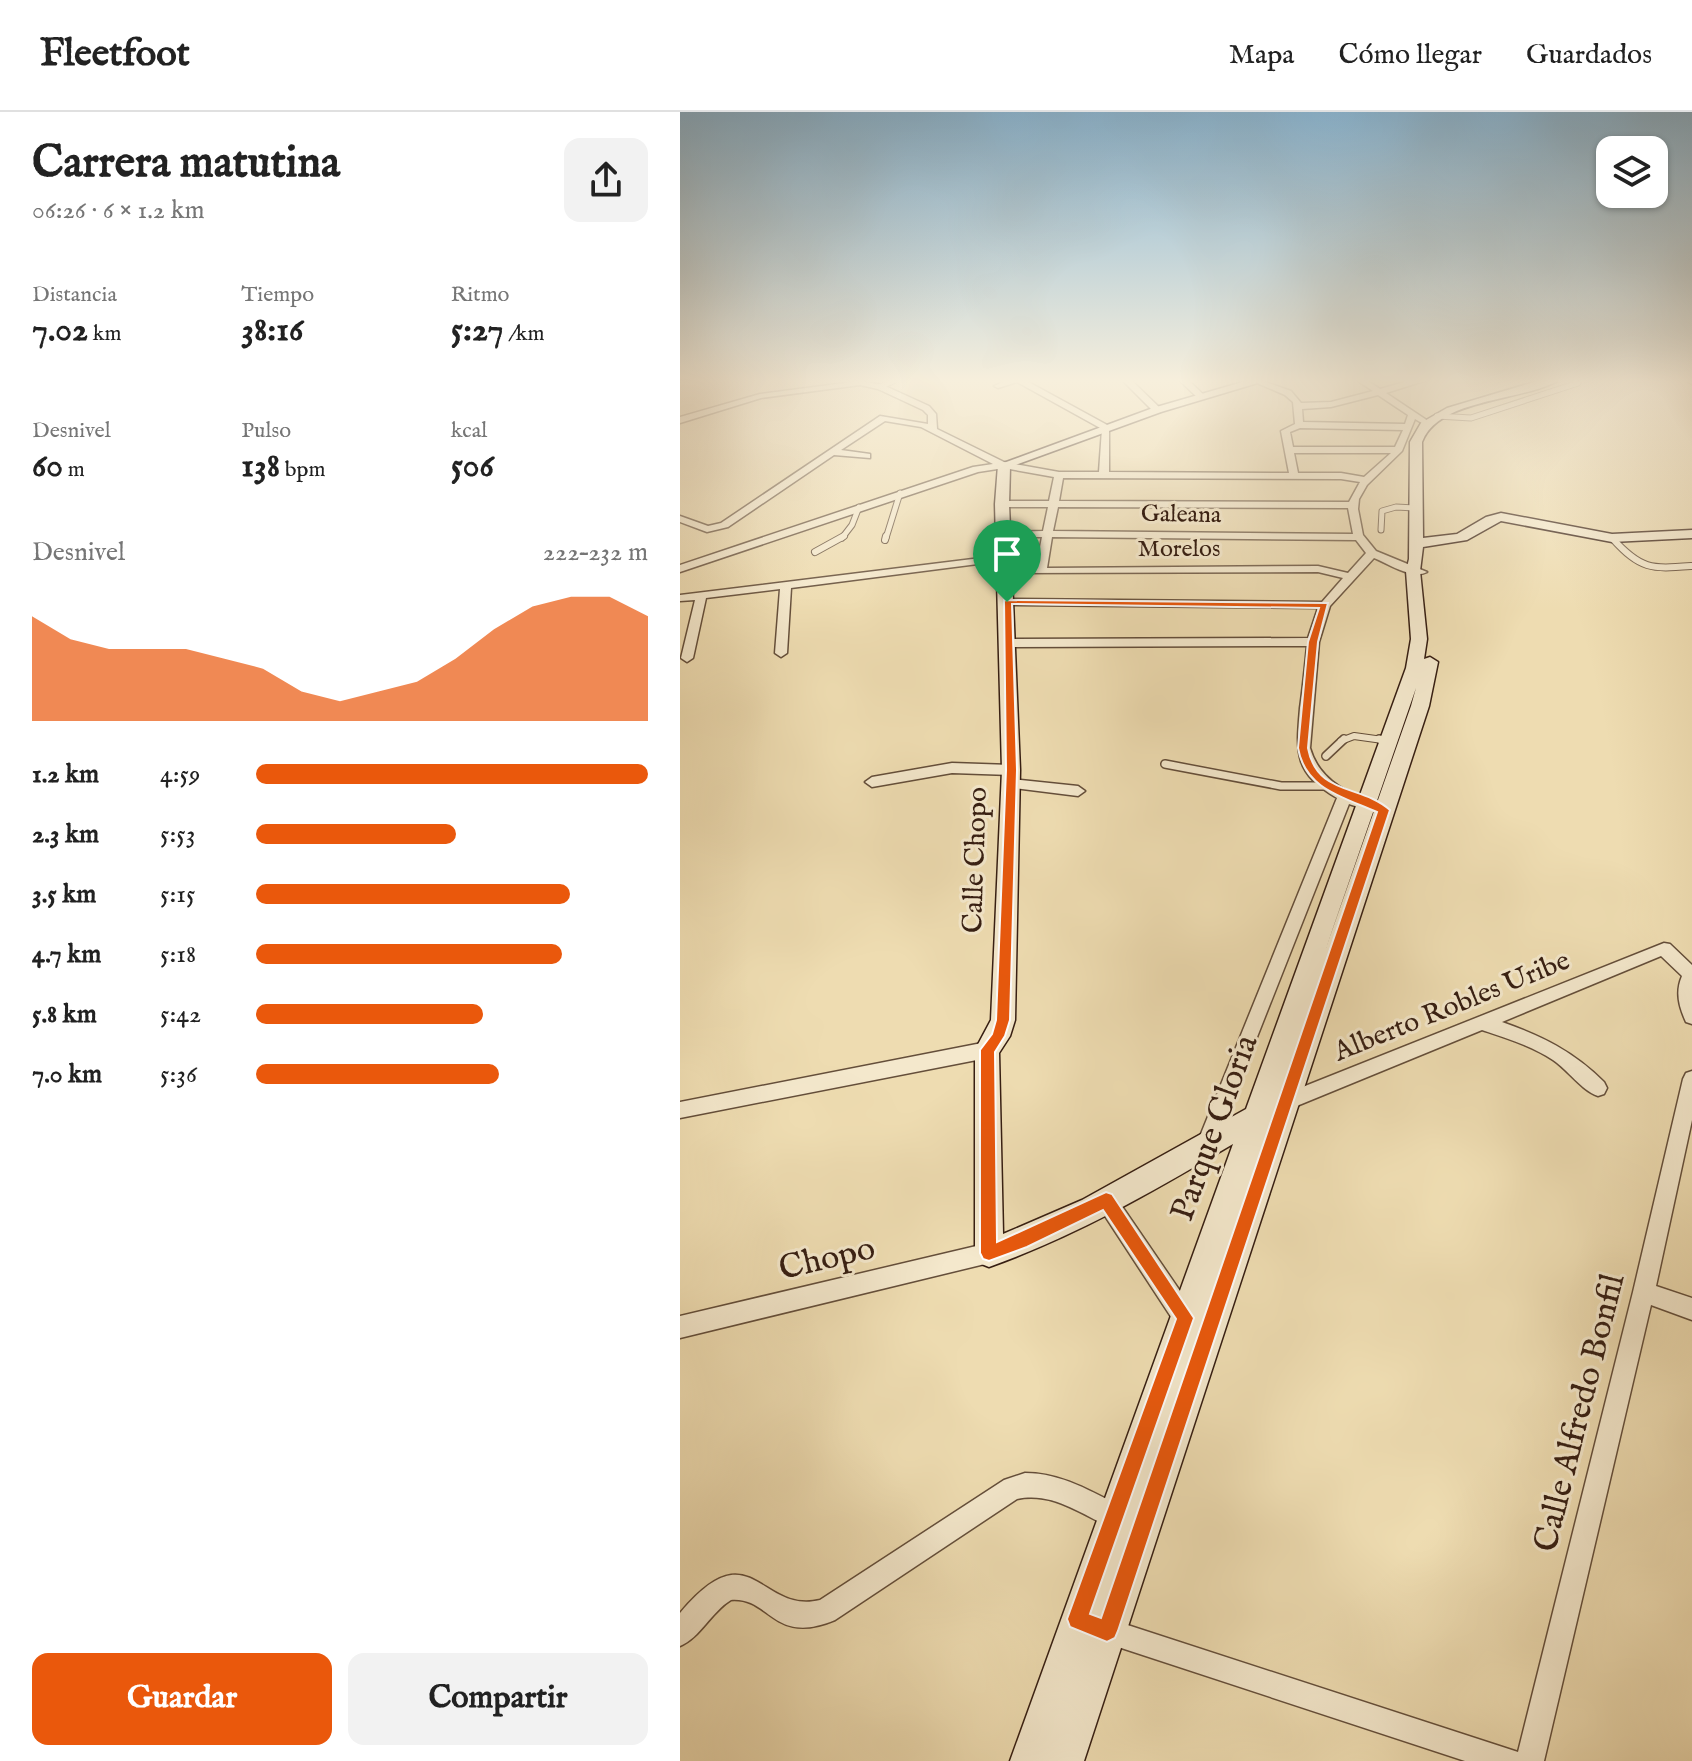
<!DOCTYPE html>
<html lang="es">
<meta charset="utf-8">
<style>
:root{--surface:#fff;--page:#f2f2f2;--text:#222;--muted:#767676;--line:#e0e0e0;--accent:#ea580c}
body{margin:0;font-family:"IM FELL English",serif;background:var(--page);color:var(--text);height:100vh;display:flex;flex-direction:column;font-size:30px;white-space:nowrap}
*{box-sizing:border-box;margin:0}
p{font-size:26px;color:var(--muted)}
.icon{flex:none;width:44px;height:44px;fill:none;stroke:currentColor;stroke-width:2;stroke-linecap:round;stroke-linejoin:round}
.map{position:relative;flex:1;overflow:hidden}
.panel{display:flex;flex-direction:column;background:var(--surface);width:680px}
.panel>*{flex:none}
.controls{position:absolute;left:916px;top:24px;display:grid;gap:16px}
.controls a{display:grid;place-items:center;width:72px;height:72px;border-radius:16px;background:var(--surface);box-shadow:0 2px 6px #0004;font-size:40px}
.pin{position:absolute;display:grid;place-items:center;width:68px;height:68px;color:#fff;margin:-82px -34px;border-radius:50% 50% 50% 0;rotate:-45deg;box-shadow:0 0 8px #0007}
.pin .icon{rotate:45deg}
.round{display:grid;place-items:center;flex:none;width:84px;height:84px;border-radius:16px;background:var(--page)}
.headline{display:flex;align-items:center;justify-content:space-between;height:136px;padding:0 32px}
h1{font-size:44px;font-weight:700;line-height:60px}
.figures{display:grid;grid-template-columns:repeat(3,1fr);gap:12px;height:136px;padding:8px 32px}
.figures div{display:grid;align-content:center}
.figures b{font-size:34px;font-weight:700}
.figures small{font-size:22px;font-weight:400}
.figures p{font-size:22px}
.chart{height:224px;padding:16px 32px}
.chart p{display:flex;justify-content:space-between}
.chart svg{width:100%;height:144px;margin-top:8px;fill:var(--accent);opacity:.7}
.cta{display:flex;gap:16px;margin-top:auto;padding:16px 32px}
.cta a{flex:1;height:92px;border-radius:16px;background:var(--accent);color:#fff;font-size:32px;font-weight:700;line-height:92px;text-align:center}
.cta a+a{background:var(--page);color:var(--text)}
ul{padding:0 32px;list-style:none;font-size:26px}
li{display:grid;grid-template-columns:128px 96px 1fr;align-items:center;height:60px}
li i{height:20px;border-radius:10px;background:var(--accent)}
header{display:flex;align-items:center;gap:48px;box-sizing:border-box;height:112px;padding:0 40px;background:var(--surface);border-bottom:2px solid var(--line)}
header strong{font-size:38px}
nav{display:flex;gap:44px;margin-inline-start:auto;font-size:28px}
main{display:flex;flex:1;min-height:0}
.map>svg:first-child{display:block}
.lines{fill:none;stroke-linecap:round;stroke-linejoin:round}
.lane-far2-casing{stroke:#644e3a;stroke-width:7}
.lane-far1-casing{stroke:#644e3a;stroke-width:8}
.lane-casing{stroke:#644e3a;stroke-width:10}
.street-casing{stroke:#644e3a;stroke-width:3}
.secondary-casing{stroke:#361e12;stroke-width:3}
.lane-far2{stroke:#f4e8cc;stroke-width:5}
.lane-far1{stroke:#f4e8cc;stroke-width:6}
.lane{stroke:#f4e8cc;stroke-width:7}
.street{fill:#f4e8cc;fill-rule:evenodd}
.secondary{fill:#f4e8cc;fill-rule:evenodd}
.route{fill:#ea580c;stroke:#fff;stroke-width:2;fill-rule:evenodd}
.labels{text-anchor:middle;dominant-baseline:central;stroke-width:6;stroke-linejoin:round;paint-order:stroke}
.far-street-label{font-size:24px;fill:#361e12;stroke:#f4e8cc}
.street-label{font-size:28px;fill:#361e12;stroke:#f4e8cc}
.near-street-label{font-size:34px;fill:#361e12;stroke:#f4e8cc}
</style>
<header>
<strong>Fleetfoot</strong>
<nav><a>Mapa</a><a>Cómo llegar</a><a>Guardados</a></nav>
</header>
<main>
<section class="panel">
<div class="headline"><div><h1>Carrera matutina</h1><p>06:26 · 6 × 1.2 km</p></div><a class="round"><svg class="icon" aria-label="share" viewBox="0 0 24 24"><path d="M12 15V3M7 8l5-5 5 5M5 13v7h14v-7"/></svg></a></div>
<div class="figures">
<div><p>Distancia</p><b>7.02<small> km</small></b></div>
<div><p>Tiempo</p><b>38:16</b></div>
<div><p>Ritmo</p><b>5:27<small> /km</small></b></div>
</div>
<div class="figures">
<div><p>Desnivel</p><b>60<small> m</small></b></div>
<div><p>Pulso</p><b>138<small> bpm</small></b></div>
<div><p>kcal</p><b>506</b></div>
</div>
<div class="chart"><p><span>Desnivel</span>222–232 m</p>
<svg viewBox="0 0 160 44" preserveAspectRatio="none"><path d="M0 44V12L10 19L20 22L30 22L40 22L50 25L60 28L70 35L80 38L90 35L100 32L110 25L120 16L130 9L140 6L150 6L160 12V44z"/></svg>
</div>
<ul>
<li><b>1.2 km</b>4:59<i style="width:100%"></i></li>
<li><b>2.3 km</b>5:53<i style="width:51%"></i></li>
<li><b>3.5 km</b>5:15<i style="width:80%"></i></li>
<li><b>4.7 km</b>5:18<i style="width:78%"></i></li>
<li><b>5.8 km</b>5:42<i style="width:58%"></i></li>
<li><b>7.0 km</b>5:36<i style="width:62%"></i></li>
</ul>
<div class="cta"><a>Guardar</a><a>Compartir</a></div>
</section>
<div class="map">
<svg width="1012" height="1649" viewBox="0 0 1012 1649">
<rect width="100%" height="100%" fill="#eedcb1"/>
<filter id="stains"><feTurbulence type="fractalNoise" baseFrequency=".0025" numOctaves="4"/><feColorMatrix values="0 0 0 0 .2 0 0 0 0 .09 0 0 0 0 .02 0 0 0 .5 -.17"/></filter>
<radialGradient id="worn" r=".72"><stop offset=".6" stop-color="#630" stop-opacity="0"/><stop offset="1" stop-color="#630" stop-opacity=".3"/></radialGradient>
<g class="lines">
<defs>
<g id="lane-far2">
<polyline points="200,275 217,267"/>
<polyline points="757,304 791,306 898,271 899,267"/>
<polyline points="701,418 702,399 716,395 735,396"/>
<polyline points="162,426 172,413 179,395"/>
<polyline points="206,426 220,381"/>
</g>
<g id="lane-far1">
<path d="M932 426C961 458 971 457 1012 454"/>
<polyline points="205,428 206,424"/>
<polyline points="135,440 164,424"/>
<polyline points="661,629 674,624 710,629"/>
</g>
<g id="lane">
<polyline points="699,627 710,629"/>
<polyline points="646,644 664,627"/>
<polyline points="485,652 601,674 647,674"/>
</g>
<g id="street">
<path d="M330 267H343L429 314V360L609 361 601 319 615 312 613 290 605 283 577 271V267L611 279 621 291 651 290 693 279 675 267H685L700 277 735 267H750L706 281 751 311 747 314 735 307 722 339 687 373 679 387 678 397 683 423 696 439 747 460C732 468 709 452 694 446L650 494 639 530 630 636C640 671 672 683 704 694L706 697 699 702 669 692 534 1034 532 1040 525 1043 518 1040 516 1034 657 686C614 661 616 642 620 596 623 575 625 554 627 534L329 535 323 531 329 527 628 526 638 496 327 493 321 490 327 487 642 490 663 466 638 460 322 461V457L326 456H356L362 425H324L320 424V420L363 419 368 395H322L317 392 322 389H369L374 365 324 356 298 360 0 460V453L293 355 313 352 241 315 205 309 161 338 190 342V346L154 343 48 415 27 420 0 410V404L28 414 41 411 200 304 248 312V303L243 298 198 277 180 273 81 286 0 311V305L80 282 180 269 203 273 249 294 256 302 257 317 324 350 379 360H419L422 317 337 270 318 276 314 274ZM698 283 728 303 725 312 623 310 622 297 651 295ZM620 316 723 318 715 335H613L610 320ZM614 341H711L684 365 661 361H618ZM383 366 661 367 680 370 669 390 379 389ZM378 395 668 396 673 422 373 419ZM372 425 676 428 686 441 668 461 638 454 367 456Z"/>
<polygon points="441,267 450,267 480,296 480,300 474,300"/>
<polygon points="498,267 507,267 526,285 519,287"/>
<polygon points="1003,267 1012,267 1012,272"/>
<polygon points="325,443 330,446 329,448 111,476 107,541 101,545 95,541 100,477 26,486 13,546 7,550 1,546 15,488 0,489 0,483"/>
<polygon points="272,651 331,653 338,658 331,663 272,661 192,675 185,670 192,665"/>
<polygon points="331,667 398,674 405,679 398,684 326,675 324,672"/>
<path d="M984 831 990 832 1012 853V912L1006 910C999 895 995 880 1002 864L981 844 822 910C862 924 894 940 924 970L927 976 924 982 918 984C901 978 888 958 873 948 852 934 826 926 802 918L602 1000 595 998 593 992 595 986Z"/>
<polygon points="307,930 313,933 316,938 313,943 307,946 0,1006 0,990"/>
<polygon points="1012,959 1012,1008 976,1174 1012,1186 1012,1208 971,1193 864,1649 785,1649 417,1528 413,1519 417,1510 426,1506 838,1640 953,1180 1003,967 1006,961"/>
<polygon points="426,1078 433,1081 513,1198 516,1206 513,1214 505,1217 497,1214 419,1095 416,1088 419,1081"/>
<polygon points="309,1131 316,1134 319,1141 316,1148 309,1151 0,1226 0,1204"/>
<path d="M345 1361C382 1361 412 1380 444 1396L447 1405 444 1414 435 1417C403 1404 374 1379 337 1387L155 1508C93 1534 91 1485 51 1488 31 1500 20 1526 0 1534V1501C72 1415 79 1503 140 1488L324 1368Z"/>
</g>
<path id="secondary" d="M573 267H591L481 300 330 355 329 392 340 658 335 908 330 924 319 941 323 1122 402 1088 566 997 726 556 731 527 726 459 729 447 730 330 741 311 767 296 864 267H881C845 290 759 285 742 330L743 426 777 422 806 405 821 401 932 422 1012 418V426L932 430 821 409 787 428 743 435 740 459 747 527 744 547 750 545 758 550 749 594 404 1649H330L553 1032C474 1079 396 1124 309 1155L299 1151 295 1141V938L311 908 322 658 315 392 318 353 473 296ZM736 576 731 594 646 836Z"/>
</defs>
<!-- lane-far2 casing -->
<use href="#lane-far2" class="lane-far2-casing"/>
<!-- lane-far1 casing -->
<use href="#lane-far1" class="lane-far1-casing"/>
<!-- lane casing -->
<use href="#lane" class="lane-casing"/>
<!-- street casing -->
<use href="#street" class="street-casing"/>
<!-- secondary casing -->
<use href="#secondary" class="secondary-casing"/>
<!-- lane-far2 -->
<use href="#lane-far2" class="lane-far2"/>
<!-- lane-far1 -->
<use href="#lane-far1" class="lane-far1"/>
<!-- lane -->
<use href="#lane" class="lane"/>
<!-- street -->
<use href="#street" class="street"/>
<!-- secondary -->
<use href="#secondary" class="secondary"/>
</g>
<!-- sky -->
<linearGradient id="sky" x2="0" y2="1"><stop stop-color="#89b6d4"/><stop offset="0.54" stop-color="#f7efdc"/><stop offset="1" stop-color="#f7efdc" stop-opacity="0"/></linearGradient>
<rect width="1012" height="498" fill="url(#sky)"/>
<!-- route -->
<path class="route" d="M324 488 648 491 638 530 628 636C637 684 681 672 710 698L438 1519 435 1526 427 1530 390 1515 387 1507 496 1207 423 1098 347 1135 309 1149 303 1147 300 1141V938L312 922 316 908 326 658ZM332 492 639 496 628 530 618 636C625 677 663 685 697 700L421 1506 410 1502 514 1206 432 1082 426 1080 317 1130 315 940 325 924 330 908 337 658Z"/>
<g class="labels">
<!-- far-street labels -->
<g class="far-street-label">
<text transform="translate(501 403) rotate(1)">Galeana</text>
<text x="499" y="437">Morelos</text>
</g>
<!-- street labels -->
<g class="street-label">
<text transform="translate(296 748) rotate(-88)">Calle Chopo</text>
<text transform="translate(772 895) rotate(-22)">Alberto Robles Uribe</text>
</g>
<!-- near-street labels -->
<g class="near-street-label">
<text transform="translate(535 1016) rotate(-70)">Parque Gloria</text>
<text transform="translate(147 1147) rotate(-13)">Chopo</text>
<text transform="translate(900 1301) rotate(-76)">Calle Alfredo Bonfil</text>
</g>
</g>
<rect width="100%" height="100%" filter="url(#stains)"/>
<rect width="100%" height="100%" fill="url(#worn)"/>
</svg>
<div class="controls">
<a><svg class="icon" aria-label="layers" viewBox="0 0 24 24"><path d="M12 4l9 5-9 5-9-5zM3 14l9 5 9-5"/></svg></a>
</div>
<div class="pin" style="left:327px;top:490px;background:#1e9e55"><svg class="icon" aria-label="arrive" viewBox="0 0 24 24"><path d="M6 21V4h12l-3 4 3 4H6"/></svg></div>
</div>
</main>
